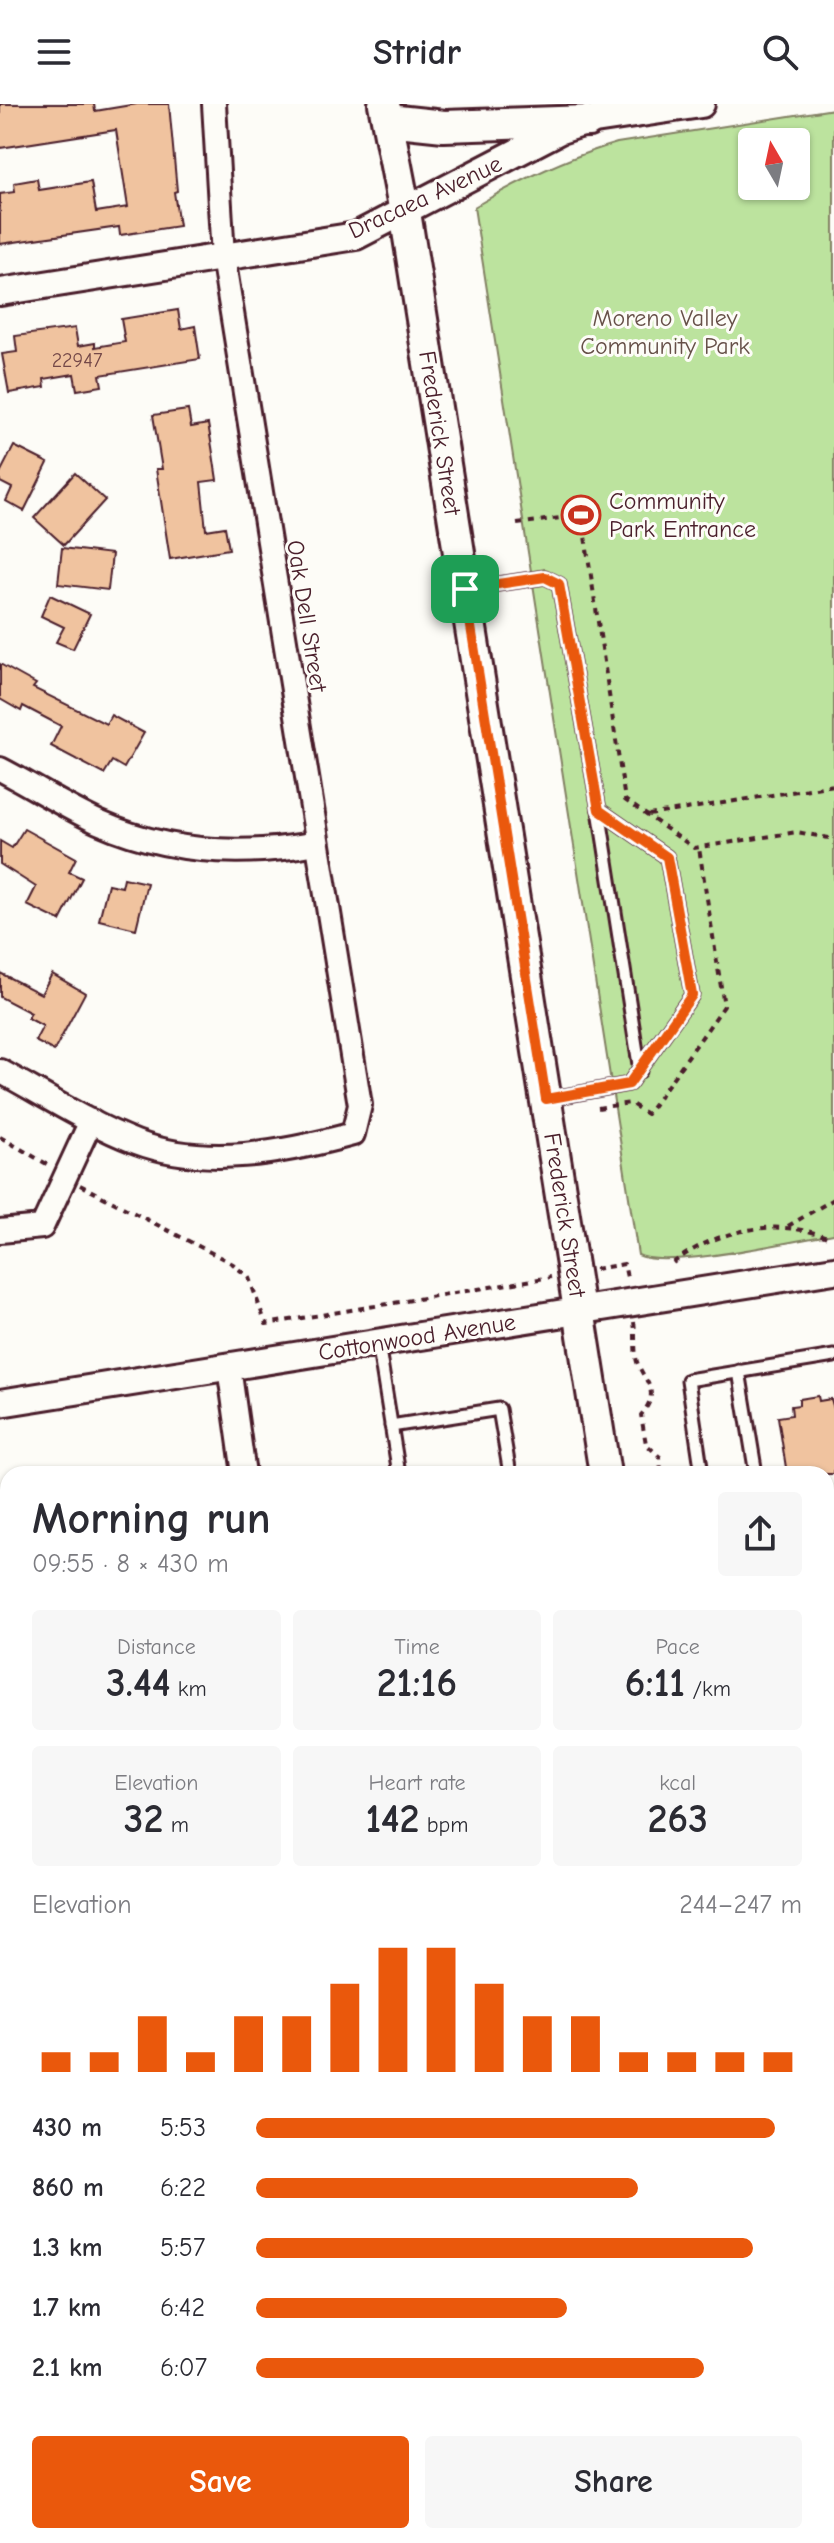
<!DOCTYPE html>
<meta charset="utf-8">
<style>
:root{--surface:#fff;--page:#f7f7f7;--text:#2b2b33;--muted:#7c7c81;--accent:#ea580c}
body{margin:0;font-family:"Comic Neue",sans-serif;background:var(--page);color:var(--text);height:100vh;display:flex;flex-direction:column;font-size:30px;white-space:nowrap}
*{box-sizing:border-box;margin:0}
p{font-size:26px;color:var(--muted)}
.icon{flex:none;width:44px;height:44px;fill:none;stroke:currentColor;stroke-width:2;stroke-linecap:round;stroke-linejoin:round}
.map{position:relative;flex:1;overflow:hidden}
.drawer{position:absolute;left:0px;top:1362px;width:834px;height:1078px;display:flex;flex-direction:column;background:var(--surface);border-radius:24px 24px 0 0;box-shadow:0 2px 6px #0004}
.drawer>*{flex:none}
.needle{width:52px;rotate:351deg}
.fabs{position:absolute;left:738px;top:24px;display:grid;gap:16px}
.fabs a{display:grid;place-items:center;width:72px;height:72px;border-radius:8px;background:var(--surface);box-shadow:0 2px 6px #0004;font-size:40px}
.pin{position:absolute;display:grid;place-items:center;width:68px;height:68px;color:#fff;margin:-34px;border-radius:16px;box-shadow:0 4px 12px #0006}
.round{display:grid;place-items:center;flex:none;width:84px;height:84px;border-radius:8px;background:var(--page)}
.overview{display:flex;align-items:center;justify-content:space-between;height:136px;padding:0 32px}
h1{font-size:44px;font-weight:700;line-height:60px}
.stats{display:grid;grid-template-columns:repeat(3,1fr);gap:12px;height:136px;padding:8px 32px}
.stats div{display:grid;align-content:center;border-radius:8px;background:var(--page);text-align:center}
.stats b{font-size:40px;font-weight:700}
.stats small{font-size:22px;font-weight:400}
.stats p{font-size:22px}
.chart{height:224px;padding:16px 32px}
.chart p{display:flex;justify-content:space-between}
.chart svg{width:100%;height:144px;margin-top:8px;stroke:var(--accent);stroke-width:6}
.primary-button{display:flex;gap:16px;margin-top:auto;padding:16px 32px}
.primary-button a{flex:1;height:92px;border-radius:8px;background:var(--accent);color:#fff;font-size:32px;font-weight:700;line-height:92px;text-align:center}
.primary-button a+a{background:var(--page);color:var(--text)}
ul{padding:0 32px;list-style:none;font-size:26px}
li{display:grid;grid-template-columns:128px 96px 1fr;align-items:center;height:60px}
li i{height:20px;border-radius:10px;background:var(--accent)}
header{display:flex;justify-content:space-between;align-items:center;height:104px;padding:0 32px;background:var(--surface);font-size:36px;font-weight:700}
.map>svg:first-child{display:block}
.green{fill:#bce39e;stroke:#838164;stroke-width:2;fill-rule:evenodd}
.building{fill:#f0c39f;stroke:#4a1f2b;stroke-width:2}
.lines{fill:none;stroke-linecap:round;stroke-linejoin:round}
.service-casing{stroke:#4a1f2b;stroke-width:17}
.minor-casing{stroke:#4a1f2b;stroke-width:28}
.tertiary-casing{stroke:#4a1f2b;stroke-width:32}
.secondary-casing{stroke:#4a1f2b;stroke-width:36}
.path{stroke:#4a1f2b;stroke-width:4;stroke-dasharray:6 6;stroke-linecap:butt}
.service{stroke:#fdfcf7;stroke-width:11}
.minor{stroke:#fdfcf7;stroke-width:22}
.tertiary{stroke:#fdfcf7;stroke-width:26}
.secondary{stroke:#fdfcf7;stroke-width:30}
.route-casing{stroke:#fff;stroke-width:16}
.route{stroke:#ea580c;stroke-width:10}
.labels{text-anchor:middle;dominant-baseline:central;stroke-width:6;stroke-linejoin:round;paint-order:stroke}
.number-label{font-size:20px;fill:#744848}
.street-label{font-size:24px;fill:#4a1f2b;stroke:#fdfcf7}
.park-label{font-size:24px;fill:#665048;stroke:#fdfcf7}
.poi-label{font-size:24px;fill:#4a1f2b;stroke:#fdfcf7;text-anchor:start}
</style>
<header><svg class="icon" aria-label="menu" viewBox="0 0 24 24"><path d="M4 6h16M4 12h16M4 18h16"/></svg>Stridr<svg class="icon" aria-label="search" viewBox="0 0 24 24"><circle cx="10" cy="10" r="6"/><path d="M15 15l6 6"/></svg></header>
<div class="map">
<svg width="834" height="2439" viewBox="0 0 834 2439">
<rect width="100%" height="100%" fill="#fdfcf7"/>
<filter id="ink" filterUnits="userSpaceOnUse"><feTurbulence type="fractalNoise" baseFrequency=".0125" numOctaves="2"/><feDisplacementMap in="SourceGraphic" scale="16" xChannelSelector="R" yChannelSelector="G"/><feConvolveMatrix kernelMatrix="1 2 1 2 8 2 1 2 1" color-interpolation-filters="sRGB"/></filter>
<g filter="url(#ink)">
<!-- green -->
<g class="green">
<path d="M834 5V1130C797 1136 666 1166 638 1151L474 103C520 76 565 54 617 39ZM752 38H796V82H752Z"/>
<polygon points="8,2425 8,2432 357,2432 351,2439 0,2439 0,2427"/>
</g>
<!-- building -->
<g class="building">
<polygon points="0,0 94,0 95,7 137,0 169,0 177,87 174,88 179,122 120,131 119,123 0,140 0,90 15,88 14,79 37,75 39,86 91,78 96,108 128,103 116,26 0,44"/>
<polygon points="178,206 181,225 195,222 200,255 100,271 102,282 77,286 74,270 44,275 45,283 9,289 2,250 17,248 15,232 75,224 78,242 95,239 95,243 125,238 121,215"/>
<polygon points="188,306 191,323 208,320 212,343 217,376 201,378 206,426 225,423 229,445 170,455 156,365 162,365 153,311"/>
<polygon points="14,342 48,359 24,407 6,397 12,384 0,378 0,369"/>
<polygon points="75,369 105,396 64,441 34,414"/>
<polygon points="62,444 112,450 108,486 58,480"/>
<polygon points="50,491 90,510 73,545 56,538 64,523 41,512"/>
<polygon points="0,560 36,580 33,584 106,620 111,611 144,629 124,664 112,657 104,670 51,642 61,622 23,602 21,607 0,595"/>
<polygon points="24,725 76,754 69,768 82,774 60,817 27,801 36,783 0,760 0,737 12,744"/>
<polygon points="124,774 147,779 136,825 99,816 108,780 122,783"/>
<polygon points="0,869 41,890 52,870 85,889 54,947 35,937 43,922 28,914 31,909 0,893"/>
<polygon points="818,1292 819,1297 831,1295 834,1305 834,1370 787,1370 778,1313 792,1311 791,1302 799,1301 799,1295"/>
</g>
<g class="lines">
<defs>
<g id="service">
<polyline points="465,485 545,473 559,480 599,706 667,753 692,891 629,980 547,995"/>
<polyline points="599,706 640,967"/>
<polyline points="378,1239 399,1370"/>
<polyline points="739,1267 756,1370"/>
<polyline points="391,1322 499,1305 510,1370"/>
<polyline points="702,1370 688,1276 834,1252"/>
<polyline points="826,1450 834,1449"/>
<polyline points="826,1480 834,1484"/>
</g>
<g id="minor">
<path d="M0 665C33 682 65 703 98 718 168 749 243 753 317 739"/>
<path d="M0 967C44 991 89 1020 136 1038 205 1064 284 1049 353 1030L360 1001 223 153 214 0"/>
<polyline points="0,1127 42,1123 91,1017"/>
<polyline points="229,1263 244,1370"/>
<polyline points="0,1606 8,1589"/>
<polyline points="0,1652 8,1656"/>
<polyline points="0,2307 8,2305"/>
<polyline points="826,2357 834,2356"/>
</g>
<g id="tertiary">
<polyline points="0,188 356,132 560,26 588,17 701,0"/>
<polyline points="0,1299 834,1166"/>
<polyline points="566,2439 573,2432"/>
</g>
<g id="secondary">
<polyline points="384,0 405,108 605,1370"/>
<polyline points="388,16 444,22 588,17"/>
<polyline points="781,2432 782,2439"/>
</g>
</defs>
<!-- service casing -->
<use href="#service" class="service-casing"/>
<!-- minor casing -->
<use href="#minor" class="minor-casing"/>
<!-- tertiary casing -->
<use href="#tertiary" class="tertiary-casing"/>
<!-- secondary casing -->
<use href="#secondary" class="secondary-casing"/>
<!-- path -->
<g class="path">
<polyline points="517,420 574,412 583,419 625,696 694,744 797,728 834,735"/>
<polyline points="649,711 834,681"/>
<polyline points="598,1004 630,999 647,1010 724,902 699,744"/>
<polyline points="0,1033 50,1062"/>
<polyline points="80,1081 233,1160 249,1174 266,1220 551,1173"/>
<polyline points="788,1122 834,1095"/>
<path d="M673 1159C717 1125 778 1113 830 1134"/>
<polyline points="595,1165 624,1160 628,1178"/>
<path d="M634 1218C636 1230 634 1247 637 1258 646 1280 661 1287 641 1311L646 1340 660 1353 661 1370"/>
<polyline points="826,1525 834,1529"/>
</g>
<!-- service -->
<use href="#service" class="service"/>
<!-- minor -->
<use href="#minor" class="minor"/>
<!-- tertiary -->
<use href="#tertiary" class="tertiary"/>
<!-- secondary -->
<use href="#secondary" class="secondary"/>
</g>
</g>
<g class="lines" filter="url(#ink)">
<defs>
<polygon id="route" points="545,473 559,480 599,706 667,753 692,891 629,980 546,995 465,485"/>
</defs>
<!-- route casing -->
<use href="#route" class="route-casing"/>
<!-- route -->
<use href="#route" class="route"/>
</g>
<!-- icons -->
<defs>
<symbol id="stadium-ring" viewBox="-11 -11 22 22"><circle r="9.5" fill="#fdfcf7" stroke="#c8321e" stroke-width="1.5"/><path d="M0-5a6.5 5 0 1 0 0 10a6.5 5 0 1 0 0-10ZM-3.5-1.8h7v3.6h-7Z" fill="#c8321e"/></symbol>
</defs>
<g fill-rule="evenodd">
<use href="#stadium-ring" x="559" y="389" width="44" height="44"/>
</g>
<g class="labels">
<!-- number labels -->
<g class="number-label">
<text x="77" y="256">22947</text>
</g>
<!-- street labels -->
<g class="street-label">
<text transform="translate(425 93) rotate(-25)">Dracaea Avenue</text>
<text transform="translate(440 329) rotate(81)">Frederick Street</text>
<text transform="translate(307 512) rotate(81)">Oak Dell Street</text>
<text transform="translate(565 1111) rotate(81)">Frederick Street</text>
<text transform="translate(417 1233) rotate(-9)">Cottonwood Avenue</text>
</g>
<!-- park labels -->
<g class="park-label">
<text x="665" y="214">Moreno Valley<tspan x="665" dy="28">Community Park</tspan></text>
</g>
<!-- poi labels -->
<g class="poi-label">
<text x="609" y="397">Community<tspan x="609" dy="28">Park Entrance</tspan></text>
</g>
</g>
</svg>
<div class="fabs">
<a><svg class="needle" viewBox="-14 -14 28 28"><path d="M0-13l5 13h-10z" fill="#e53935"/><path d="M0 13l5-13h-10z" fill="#7c7c81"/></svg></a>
</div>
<div class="pin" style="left:465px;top:485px;background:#1e9e55"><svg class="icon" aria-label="arrive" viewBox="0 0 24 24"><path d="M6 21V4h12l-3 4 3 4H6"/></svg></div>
<section class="drawer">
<div class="overview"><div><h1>Morning run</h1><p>09:55 · 8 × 430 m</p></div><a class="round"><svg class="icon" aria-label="share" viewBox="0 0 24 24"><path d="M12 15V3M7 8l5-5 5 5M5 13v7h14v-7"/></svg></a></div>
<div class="stats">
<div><p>Distance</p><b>3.44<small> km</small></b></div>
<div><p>Time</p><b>21:16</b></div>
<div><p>Pace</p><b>6:11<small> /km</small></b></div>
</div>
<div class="stats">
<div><p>Elevation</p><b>32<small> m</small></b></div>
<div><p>Heart rate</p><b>142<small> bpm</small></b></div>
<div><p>kcal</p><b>263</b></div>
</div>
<div class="chart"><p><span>Elevation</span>244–247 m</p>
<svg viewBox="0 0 160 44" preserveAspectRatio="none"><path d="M5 44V38M15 44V38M25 44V27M35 44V38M45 44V27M55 44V27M65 44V17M75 44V6M85 44V6M95 44V17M105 44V27M115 44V27M125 44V38M135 44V38M145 44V38M155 44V38"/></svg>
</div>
<ul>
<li><b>430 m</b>5:53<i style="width:95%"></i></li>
<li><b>860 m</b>6:22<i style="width:70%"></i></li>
<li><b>1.3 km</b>5:57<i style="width:91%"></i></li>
<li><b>1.7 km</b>6:42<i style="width:57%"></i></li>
<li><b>2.1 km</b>6:07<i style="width:82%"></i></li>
</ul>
<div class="primary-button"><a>Save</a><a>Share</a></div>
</section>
</div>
